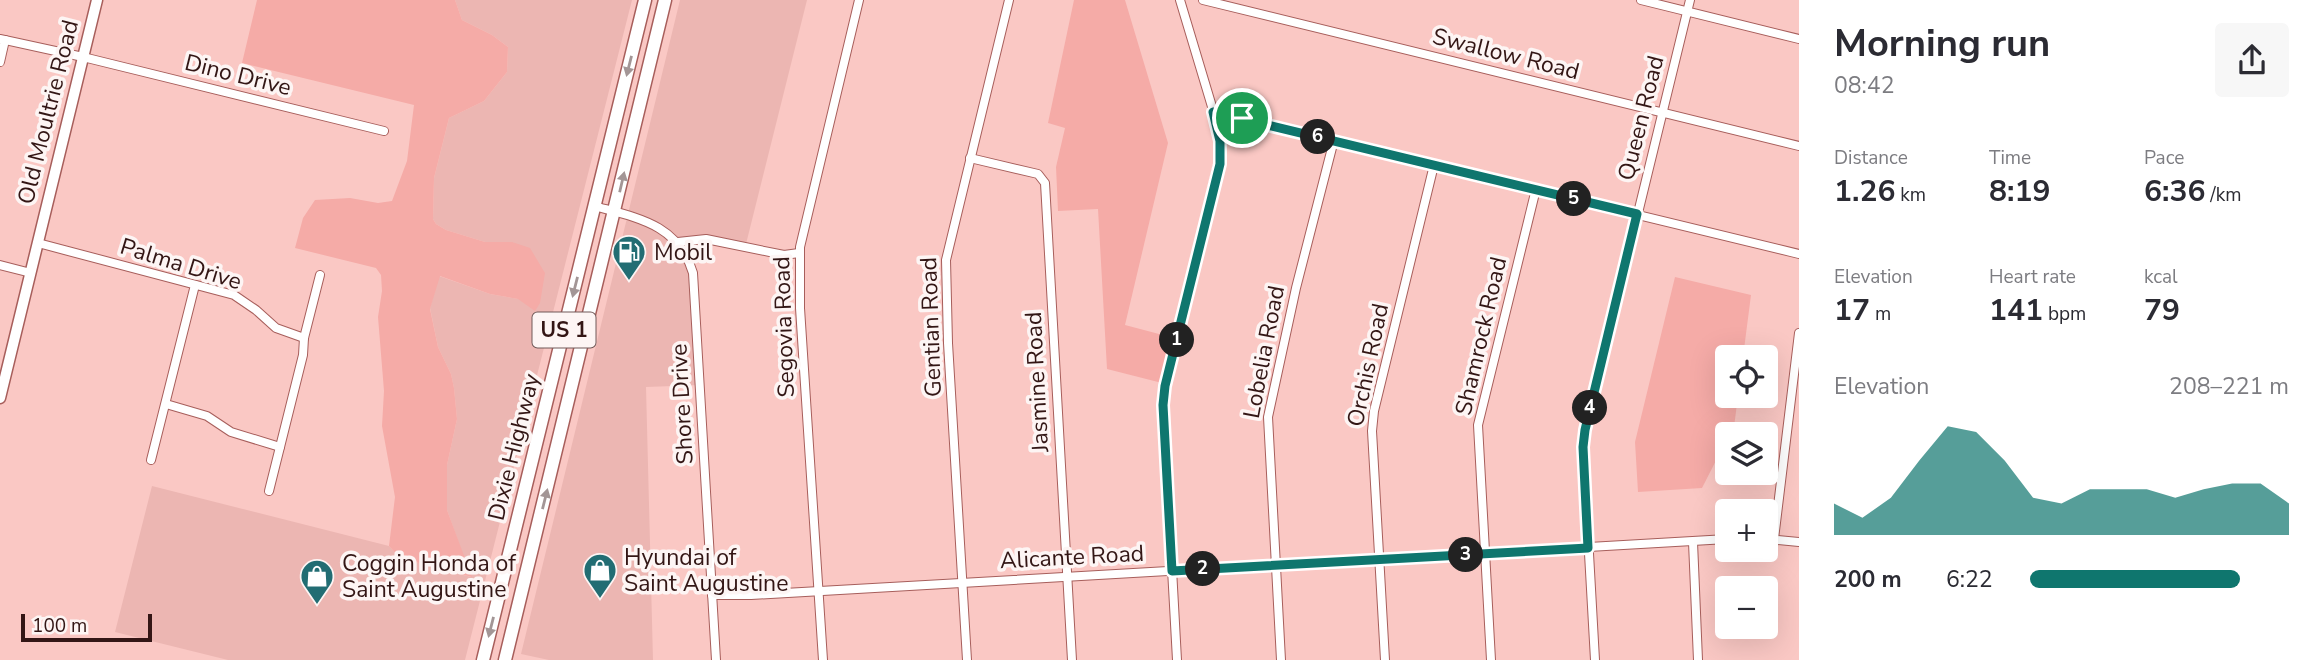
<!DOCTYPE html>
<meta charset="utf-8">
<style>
:root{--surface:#fff;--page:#f7f7f7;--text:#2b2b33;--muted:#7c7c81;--accent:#0f766e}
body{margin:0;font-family:"Nunito Sans",sans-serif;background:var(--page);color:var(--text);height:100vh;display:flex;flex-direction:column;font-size:26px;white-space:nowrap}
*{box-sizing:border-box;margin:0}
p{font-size:23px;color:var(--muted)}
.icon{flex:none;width:38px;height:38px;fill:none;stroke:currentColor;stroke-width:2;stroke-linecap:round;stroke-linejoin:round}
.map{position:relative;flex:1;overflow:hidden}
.drawer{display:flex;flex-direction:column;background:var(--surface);width:525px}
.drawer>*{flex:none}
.tools{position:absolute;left:1715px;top:345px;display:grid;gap:14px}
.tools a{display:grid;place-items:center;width:63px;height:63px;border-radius:7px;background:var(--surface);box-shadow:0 7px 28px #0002;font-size:35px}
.scale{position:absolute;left:21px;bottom:18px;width:131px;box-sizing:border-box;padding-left:7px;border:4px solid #331615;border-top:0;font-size:19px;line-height:24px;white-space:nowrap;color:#331615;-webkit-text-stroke:5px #fdf5f4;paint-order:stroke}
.pin{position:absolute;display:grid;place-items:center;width:60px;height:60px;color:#fff;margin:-30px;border:4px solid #fff;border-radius:50%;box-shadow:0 2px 7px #0007}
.km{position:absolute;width:35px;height:35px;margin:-18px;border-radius:50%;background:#222;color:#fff;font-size:19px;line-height:35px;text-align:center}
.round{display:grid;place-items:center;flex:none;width:74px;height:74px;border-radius:7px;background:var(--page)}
.headline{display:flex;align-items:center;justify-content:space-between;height:119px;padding:0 35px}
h1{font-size:38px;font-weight:700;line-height:52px}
.stats{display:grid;grid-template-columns:repeat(3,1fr);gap:10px;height:119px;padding:7px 35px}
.stats div{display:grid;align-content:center}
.stats b{font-size:30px;font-weight:700}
.stats small{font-size:19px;font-weight:400}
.stats p{font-size:19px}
.chart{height:196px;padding:14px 35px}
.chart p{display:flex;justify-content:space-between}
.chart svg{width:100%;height:126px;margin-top:7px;fill:var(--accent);opacity:.7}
ul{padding:0 35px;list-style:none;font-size:23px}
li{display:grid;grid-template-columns:112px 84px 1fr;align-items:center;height:52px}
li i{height:18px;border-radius:9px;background:var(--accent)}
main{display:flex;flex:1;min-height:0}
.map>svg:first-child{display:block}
.built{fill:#ecb6b2}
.green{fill:#f5aba7}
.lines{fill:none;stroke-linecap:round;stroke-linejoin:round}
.minor-casing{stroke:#a75e5b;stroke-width:10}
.secondary-casing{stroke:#a75e5b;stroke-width:13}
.primary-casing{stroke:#a75e5b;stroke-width:15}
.minor{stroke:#fff;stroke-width:8}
.secondary{stroke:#fff;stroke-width:10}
.primary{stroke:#fff;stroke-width:12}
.oneway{fill:#a39696}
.route-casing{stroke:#fff;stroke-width:14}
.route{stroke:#0f766e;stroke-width:9}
.labels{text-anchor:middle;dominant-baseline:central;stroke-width:7;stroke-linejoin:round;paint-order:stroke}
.shield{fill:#fdf5f4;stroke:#705958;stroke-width:2}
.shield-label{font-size:21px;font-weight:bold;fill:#331615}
.street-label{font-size:23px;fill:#331615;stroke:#fdf5f4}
.poi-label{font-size:23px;fill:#331615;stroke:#fdf5f4;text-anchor:start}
</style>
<main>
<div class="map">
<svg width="1799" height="660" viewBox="0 0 1799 660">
<rect width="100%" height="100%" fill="#fac8c4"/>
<!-- built -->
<g class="built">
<polygon points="455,0 632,0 465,660 228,660 115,632 152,486 389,546 400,558 471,577 447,510 447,465 457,419 454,388 451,374 438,347 430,308 439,276 490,294 518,299 512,242 485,242 446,230 436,224 433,219 434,178 449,118 484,101 507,72 508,47 492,35 462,20"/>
<polygon points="680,0 807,0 745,248 691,237 700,385 646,387 653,660 549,660 521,654"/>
</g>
<!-- green -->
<g class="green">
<polygon points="257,0 455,0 462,20 492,35 508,47 507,72 484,101 449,118 434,178 433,219 436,224 446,230 485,242 512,242 530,248 545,273 540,303 535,311 518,299 490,294 440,276 430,309 438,347 451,374 454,388 457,419 447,465 447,510 472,577 400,558 389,546 395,497 382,426 384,391 378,317 382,291 381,275 376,268 295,248 303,218 315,200 350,198 378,203 392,201 407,161 414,105 242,63"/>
<polygon points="1074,0 1125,0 1168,143 1125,325 1178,339 1166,384 1107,369 1098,209 1058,211 1056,167 1065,128 1048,123"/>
<polygon points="1675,277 1751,295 1743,357 1727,357 1727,396 1738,396 1734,427 1730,434 1727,434 1727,439 1702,488 1638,492 1635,442"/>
</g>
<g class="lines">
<defs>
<g id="minor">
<polyline points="1203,0 1799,146"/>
<polyline points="1641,0 1799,39"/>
<polyline points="0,39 83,57 384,131"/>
<polyline points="0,62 5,40"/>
<polyline points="1213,112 1799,254"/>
<polyline points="970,158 1038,174 1045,183 1072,660"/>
<path d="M594 206C638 218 678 224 693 273L716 660"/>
<polyline points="678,242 706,239 784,255 799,253"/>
<polyline points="38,243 234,295 256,310 276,328 304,338"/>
<polyline points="0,265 31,273"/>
<polyline points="166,404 207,416 231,432 280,447"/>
<polyline points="151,460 195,285"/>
<polyline points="269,491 303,355 304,338 320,275"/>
<polyline points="1766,539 1799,542"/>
<polyline points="1774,539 1799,333"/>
<polyline points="1693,542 1698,660"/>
<polyline points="712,595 751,595 1727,539"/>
<polyline points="823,660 800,308 800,247 859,0"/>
<polyline points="967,660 948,343 946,260 1009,0"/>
<polyline points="1177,660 1163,405 1165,386 1221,153 1219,130 1180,0"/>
<polyline points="1281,660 1268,417 1296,288 1334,140"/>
<polyline points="1385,660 1372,431 1374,411 1434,165"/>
<polyline points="1491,660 1478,425 1536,189"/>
<polyline points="1595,660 1583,447 1585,430 1690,0"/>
</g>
<polyline id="secondary" points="0,398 97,0"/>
<g id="primary">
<polyline points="483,660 645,0"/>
<polyline points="505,660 665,0"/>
</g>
</defs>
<!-- minor casing -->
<use href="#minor" class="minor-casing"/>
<!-- secondary casing -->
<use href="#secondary" class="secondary-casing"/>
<!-- primary casing -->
<use href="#primary" class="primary-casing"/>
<!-- minor -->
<use href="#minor" class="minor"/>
<!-- secondary -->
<use href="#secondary" class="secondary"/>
<!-- primary -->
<use href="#primary" class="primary"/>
</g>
<!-- one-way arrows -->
<defs><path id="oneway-solid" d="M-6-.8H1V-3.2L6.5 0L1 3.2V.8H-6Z" transform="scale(1.75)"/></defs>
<g class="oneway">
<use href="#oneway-solid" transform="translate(629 66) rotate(104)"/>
<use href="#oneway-solid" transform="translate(622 182) rotate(-77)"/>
<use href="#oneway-solid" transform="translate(575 287) rotate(104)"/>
<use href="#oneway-solid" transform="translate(545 499) rotate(-76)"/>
<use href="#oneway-solid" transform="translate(491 627) rotate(104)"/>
</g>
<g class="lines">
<defs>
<polygon id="route" points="1213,112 1637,214 1585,430 1583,447 1588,548 1172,571 1163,405 1165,386 1220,164 1220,141"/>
</defs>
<!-- route casing -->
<use href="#route" class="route-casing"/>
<!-- route -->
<use href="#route" class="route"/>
</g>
<!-- icons -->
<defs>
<symbol id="fuel-pin" viewBox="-11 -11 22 30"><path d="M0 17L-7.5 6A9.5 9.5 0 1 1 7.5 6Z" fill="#226d73" stroke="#fdf5f4"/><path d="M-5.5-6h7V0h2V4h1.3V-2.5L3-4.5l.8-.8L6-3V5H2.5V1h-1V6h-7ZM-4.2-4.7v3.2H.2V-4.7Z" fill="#fff"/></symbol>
<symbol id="shop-pin" viewBox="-11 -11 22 30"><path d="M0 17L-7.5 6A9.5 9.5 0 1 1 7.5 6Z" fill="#226d73" stroke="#fdf5f4"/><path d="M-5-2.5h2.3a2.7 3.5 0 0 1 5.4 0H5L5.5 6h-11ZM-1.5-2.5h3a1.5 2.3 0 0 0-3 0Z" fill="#fff"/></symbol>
</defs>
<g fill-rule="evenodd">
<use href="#fuel-pin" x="610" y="233" width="38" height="52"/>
<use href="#shop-pin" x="581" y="551" width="38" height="52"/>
<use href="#shop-pin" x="298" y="557" width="38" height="52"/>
</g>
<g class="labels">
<!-- shield labels -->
<rect class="shield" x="532.5" y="312.5" width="63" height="35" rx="5"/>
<g class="shield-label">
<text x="564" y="330">US 1</text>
</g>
<!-- street labels -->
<g class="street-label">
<text transform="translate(1506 54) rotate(14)">Swallow Road</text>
<text transform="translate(238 75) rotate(14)">Dino Drive</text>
<text transform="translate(48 112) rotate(-76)">Old Moultrie Road</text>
<text transform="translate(1641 118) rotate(-76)">Queen Road</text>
<text transform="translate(181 264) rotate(17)">Palma Drive</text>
<text transform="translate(784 327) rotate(-92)">Segovia Road</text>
<text transform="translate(931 327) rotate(-92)">Gentian Road</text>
<text transform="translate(1481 336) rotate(-77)">Shamrock Road</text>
<text transform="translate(1264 352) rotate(-79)">Lobelia Road</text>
<text transform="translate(1368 365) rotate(-78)">Orchis Road</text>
<text transform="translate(1037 382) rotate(-93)">Jasmine Road</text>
<text transform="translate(682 404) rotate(-93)">Shore Drive</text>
<text transform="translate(514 447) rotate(-76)">Dixie Highway</text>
<text transform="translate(1072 557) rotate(-3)">Alicante Road</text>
</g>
<!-- poi labels -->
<g class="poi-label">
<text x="654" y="252">Mobil</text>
<text x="624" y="557">Hyundai of<tspan x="624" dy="26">Saint Augustine</tspan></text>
<text x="342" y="563">Coggin Honda of<tspan x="342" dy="26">Saint Augustine</tspan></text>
</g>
</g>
</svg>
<div class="tools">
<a><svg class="icon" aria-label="locate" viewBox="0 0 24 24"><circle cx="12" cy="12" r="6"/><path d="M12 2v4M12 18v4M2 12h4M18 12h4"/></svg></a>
<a><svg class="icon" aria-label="layers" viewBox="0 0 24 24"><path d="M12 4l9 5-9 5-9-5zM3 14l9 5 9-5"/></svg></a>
<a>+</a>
<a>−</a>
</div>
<div class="scale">100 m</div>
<div class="pin" style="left:1242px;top:118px;background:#1e9e55"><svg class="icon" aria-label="arrive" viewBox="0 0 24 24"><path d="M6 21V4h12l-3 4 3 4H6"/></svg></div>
<b class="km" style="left:1177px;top:340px">1</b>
<b class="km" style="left:1203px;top:569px">2</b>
<b class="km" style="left:1466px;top:555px">3</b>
<b class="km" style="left:1590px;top:408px">4</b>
<b class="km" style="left:1574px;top:199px">5</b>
<b class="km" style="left:1318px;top:137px">6</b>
</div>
<section class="drawer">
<div class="headline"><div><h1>Morning run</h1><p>08:42</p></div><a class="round"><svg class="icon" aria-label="share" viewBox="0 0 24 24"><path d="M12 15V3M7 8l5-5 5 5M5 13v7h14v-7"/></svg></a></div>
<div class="stats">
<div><p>Distance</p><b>1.26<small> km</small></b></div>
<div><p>Time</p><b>8:19</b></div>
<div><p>Pace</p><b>6:36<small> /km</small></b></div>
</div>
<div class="stats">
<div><p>Elevation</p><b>17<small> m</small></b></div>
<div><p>Heart rate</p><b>141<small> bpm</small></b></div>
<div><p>kcal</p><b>79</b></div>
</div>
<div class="chart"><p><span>Elevation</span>208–221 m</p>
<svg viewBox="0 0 160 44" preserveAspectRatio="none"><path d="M0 44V33L10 38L20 31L30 18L40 6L50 8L60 18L70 31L80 33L90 28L100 28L110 28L120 31L130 28L140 26L150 26L160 33V44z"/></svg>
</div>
<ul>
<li><b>200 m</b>6:22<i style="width:81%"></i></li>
</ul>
</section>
</main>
